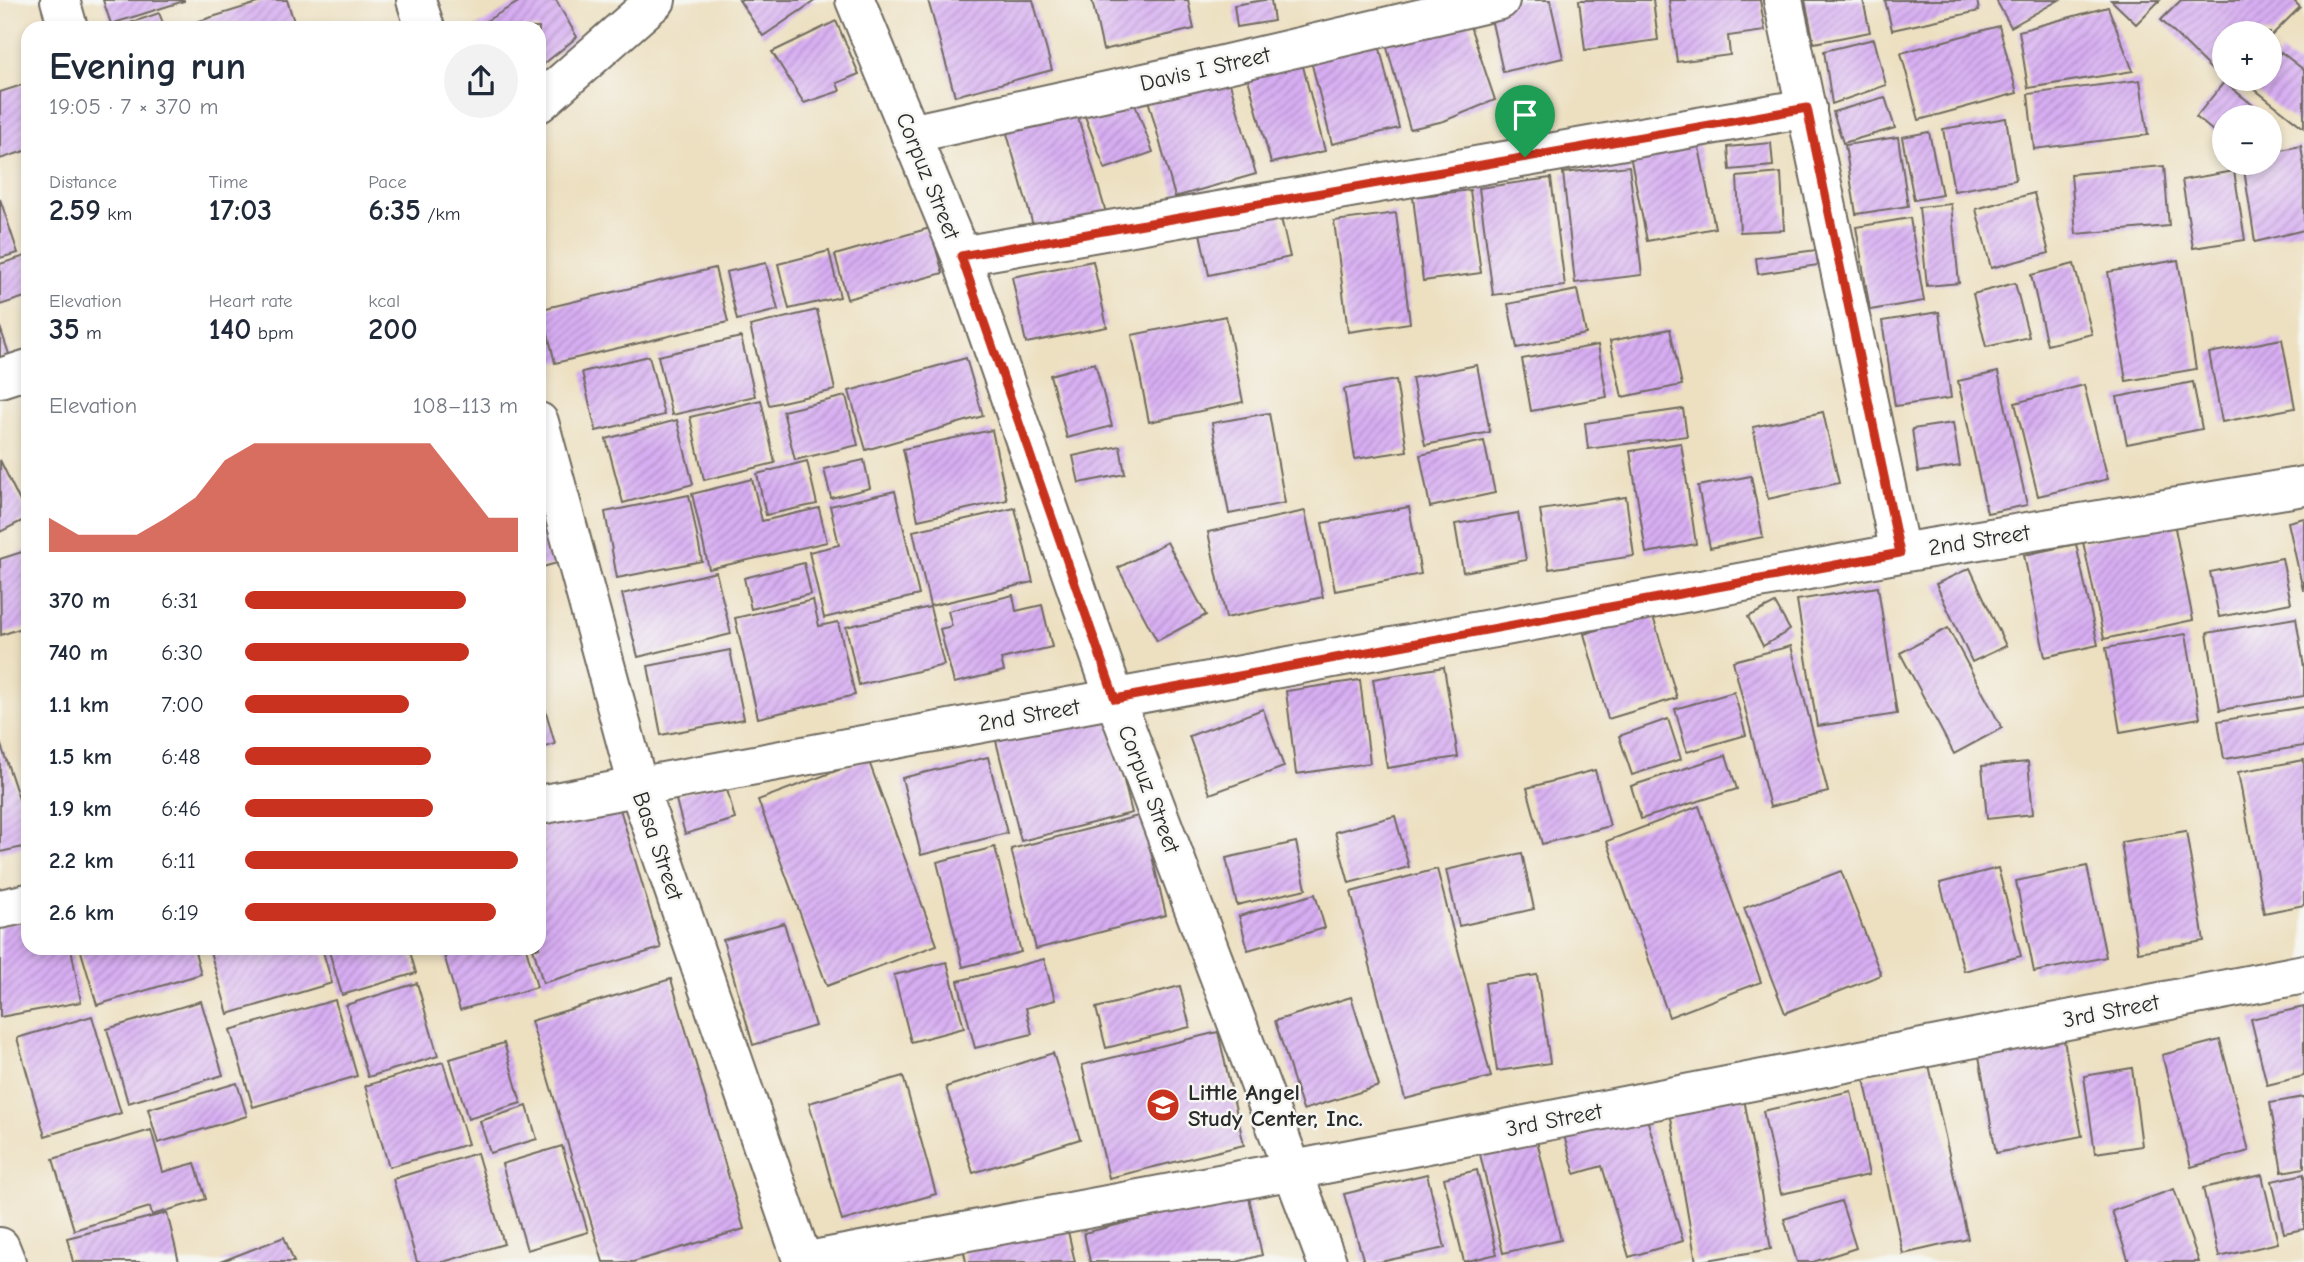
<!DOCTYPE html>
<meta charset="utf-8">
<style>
:root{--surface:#fff;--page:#f2f2f3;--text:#1f2937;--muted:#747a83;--accent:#c8321e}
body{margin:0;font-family:"Comic Neue",sans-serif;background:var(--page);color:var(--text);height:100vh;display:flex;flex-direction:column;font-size:26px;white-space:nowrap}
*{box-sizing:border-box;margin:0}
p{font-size:23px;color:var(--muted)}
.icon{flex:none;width:38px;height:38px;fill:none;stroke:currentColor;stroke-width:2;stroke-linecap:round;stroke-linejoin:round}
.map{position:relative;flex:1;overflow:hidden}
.sheet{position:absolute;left:21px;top:21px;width:525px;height:934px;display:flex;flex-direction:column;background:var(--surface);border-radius:21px;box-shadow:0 4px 10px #0003}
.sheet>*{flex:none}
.fabs{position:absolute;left:2212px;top:21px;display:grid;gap:14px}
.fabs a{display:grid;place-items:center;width:70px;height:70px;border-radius:50%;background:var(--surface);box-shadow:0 4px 10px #0003;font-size:35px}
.pin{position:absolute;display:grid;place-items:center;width:60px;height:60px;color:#fff;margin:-72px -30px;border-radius:50% 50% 50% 0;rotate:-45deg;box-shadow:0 0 7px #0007}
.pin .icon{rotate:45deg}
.round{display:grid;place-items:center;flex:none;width:74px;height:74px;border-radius:37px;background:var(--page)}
.overview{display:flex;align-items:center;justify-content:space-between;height:119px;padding:0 28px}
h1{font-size:38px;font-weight:700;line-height:52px}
.stats{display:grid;grid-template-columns:repeat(3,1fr);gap:10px;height:119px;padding:7px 28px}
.stats div{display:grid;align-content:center}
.stats b{font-size:30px;font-weight:700}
.stats small{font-size:19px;font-weight:400}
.stats p{font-size:19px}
.chart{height:196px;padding:14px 28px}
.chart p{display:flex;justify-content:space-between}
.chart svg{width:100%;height:126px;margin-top:7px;fill:var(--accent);opacity:.7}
ul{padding:0 28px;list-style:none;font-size:23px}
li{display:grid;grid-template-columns:112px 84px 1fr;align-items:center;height:52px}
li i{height:18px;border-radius:9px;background:var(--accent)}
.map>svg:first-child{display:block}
.building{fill:url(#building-hatch)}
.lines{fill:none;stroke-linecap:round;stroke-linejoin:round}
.minor-casing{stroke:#6f6a60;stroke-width:42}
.tertiary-casing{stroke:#6f6a60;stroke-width:42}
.primary-casing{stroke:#6f6a60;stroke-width:42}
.minor{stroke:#fff;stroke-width:38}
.tertiary{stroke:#fff;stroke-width:38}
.primary{stroke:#fff;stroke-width:38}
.route-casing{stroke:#fff;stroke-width:14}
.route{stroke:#c8321e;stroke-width:9}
.labels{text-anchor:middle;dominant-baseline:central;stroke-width:5;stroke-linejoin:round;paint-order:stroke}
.street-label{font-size:23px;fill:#2b2b2b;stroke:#f6f6f2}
.poi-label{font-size:23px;font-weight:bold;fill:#2b2b2b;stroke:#f6f6f2;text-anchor:start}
</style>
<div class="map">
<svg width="2304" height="1262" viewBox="0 0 2304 1262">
<defs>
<pattern id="building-hatch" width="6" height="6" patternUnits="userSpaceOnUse" patternTransform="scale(1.75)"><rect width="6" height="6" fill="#d8aef3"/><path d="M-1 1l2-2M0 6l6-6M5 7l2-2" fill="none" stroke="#af8ec5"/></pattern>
</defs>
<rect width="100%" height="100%" fill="#f6f6f2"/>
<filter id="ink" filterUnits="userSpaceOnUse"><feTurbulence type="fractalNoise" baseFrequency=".0143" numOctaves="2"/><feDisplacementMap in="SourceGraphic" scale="14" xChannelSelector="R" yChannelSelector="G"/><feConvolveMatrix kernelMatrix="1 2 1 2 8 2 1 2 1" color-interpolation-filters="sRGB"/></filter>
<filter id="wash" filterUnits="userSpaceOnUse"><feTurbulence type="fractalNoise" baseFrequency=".00686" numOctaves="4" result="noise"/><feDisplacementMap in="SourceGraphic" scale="28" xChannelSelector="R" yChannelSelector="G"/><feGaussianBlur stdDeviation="1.57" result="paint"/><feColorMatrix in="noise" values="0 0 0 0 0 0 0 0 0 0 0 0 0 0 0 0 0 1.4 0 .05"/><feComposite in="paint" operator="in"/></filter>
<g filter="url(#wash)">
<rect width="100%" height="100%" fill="#ede0c1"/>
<g id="blocks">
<!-- building -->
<g class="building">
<polygon points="103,0 184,0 184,1 111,24"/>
<polygon points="267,0 287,0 296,28 195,28 193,23"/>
<polygon points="522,0 556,0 577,37 539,68 539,28 474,28"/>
<polygon points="739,0 816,0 763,36"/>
<polygon points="928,0 1033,0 1052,70 955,96"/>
<polygon points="1092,0 1188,0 1194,29 1103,50"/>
<polygon points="1264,0 1271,0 1274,21 1237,27 1234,5"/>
<polygon points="1510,0 1550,0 1563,58 1503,72 1488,5"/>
<polygon points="1579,0 1653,0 1658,40 1585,50"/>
<polygon points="1669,0 1760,0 1765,31 1728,36 1730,55 1677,62"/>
<polygon points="1805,0 1863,0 1870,32 1814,43"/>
<polygon points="1885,0 1977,0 1979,11 1892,30"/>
<polygon points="1996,0 2059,0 2011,27"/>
<polygon points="2111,0 2160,0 2136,24"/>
<polygon points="2181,0 2293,0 2300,7 2270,37 2270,33 2224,33 2224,79 2228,79 2224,82 2268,117 2224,117 2224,140 2196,117 2224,82 2161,20"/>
<polygon points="2108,7 2133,71 2028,88 2019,31"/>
<polygon points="159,13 165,28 116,28"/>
<polygon points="1468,20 1495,100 1444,121 1410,129 1384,37"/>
<polygon points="836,21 859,74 837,83 840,91 804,103 772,52"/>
<polygon points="1999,26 2017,93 1919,120 1901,53"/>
<polygon points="1376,32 1399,128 1332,144 1308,49"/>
<polygon points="1874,39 1886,85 1832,104 1824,51"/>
<polygon points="1299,51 1325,151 1271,163 1244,64"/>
<polygon points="2281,52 2304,70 2304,128 2253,88 2260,79 2270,79 2270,67"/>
<polygon points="1227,73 1256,174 1175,197 1147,96"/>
<polygon points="2140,80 2148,135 2034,149 2028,94"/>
<polygon points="28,83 28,150 0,159 0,92"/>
<polygon points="1131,94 1153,152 1105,169 1083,111"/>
<polygon points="1885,97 1895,128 1843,143 1833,112"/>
<polygon points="1075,107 1107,216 1036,236 1004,123"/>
<polygon points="2006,118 2016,180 1954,191 1943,129"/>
<polygon points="1929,132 1942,195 1914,200 1902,137"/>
<polygon points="1898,137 1908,206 1856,214 1845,145"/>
<polygon points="1698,142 1715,228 1647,241 1630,155"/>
<polygon points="1771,143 1773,166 1730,170 1728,147"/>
<polygon points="2301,146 2304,166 2304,230 2255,242 2243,163 2270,163 2270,152"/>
<polygon points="1629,166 1642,275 1575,283 1563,173"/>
<polygon points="2164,166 2169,226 2076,234 2071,174"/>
<polygon points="2234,171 2245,240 2193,248 2182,180"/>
<polygon points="1781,173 1784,230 1740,232 1737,177"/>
<polygon points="1551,178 1565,286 1493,295 1479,188"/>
<polygon points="1470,190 1481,273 1423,281 1413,197"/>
<polygon points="2034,193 2049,253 1991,268 1976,209"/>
<polygon points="0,199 18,253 0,258"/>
<polygon points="1951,204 1959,283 1927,286 1919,207"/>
<polygon points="1278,205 1290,257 1209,275 1198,224"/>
<polygon points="1396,213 1410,323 1348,332 1334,221"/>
<polygon points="1910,218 1924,301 1870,310 1856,227"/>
<polygon points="930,228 943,273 847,299 835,255"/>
<polygon points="1816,250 1818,265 1758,274 1756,258"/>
<polygon points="829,251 840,297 789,309 778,264"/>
<polygon points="28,255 28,296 0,305 0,264"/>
<polygon points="2178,260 2196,369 2126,381 2108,272"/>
<polygon points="1093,261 1107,327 1026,343 1012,277"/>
<polygon points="766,263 778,310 737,320 726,272"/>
<polygon points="2074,264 2092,334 2047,345 2031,275"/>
<polygon points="715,268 728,322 555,363 542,309"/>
<polygon points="2015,283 2029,337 1986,347 1973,294"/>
<polygon points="1577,290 1586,334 1517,348 1508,304"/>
<polygon points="817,310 835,390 769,405 750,326"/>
<polygon points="1939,312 1951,398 1895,406 1882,321"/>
<polygon points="1226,316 1243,402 1149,422 1132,335"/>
<polygon points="0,327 10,357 0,360"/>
<polygon points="1670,329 1682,385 1622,397 1610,341"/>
<polygon points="741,337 755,396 672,415 658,356"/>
<polygon points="2282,339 2295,408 2222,422 2209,353"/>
<polygon points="1598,345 1607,397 1531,411 1522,359"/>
<polygon points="649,356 664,415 596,431 582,372"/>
<polygon points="966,358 983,416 866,450 849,391"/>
<polygon points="1095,363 1112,426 1067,438 1050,375"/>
<polygon points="1477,365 1490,432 1425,445 1412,378"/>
<polygon points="1998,372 2027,505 1987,513 1958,381"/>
<polygon points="1396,380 1407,451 1355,459 1344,389"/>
<polygon points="2193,382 2202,429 2127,444 2117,397"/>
<polygon points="2084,385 2108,479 2038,496 2015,403"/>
<polygon points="846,396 858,445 795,460 783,411"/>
<polygon points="761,400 775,463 704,480 690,417"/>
<polygon points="1683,409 1687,436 1588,449 1585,423"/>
<polygon points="1823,412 1839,483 1768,499 1753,427"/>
<polygon points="1269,413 1285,503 1229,514 1212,423"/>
<polygon points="677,420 693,484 623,503 606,439"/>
<polygon points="1953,423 1960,466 1918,472 1912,429"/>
<polygon points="992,430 1007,500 918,520 903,449"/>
<polygon points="1484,441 1495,493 1430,507 1420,455"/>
<polygon points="1681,443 1696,544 1646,553 1630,451"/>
<polygon points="1120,446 1125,474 1079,483 1073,456"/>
<polygon points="0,460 28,518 0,532"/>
<polygon points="864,460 870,488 831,498 824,469"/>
<polygon points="807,461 817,504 766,515 757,474"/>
<polygon points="1751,476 1763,537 1710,548 1698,486"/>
<polygon points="752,479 762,521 819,508 827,542 709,569 692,494"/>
<polygon points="539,483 572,559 539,568"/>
<polygon points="895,491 919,595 824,618 809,552 839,545 830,506"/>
<polygon points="689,495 702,561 617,578 605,512"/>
<polygon points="1626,497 1634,556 1549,569 1540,510"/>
<polygon points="1409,507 1421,574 1335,591 1322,523"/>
<polygon points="1015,508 1033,582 930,606 913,531"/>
<polygon points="1305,511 1323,597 1226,618 1208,532"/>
<polygon points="1518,513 1526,560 1463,572 1455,524"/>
<polygon points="2304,518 2304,590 2303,590 2288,522"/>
<polygon points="2174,523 2193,620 2104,639 2083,542"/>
<polygon points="1167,542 1206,615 1157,641 1118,568"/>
<polygon points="2076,544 2098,645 2045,657 2024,555"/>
<polygon points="28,550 28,626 1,635 0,559"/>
<polygon points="2282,558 2291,603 2219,617 2210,572"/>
<polygon points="804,563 811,594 751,609 744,578"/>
<polygon points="1970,568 2006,646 1972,662 1936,584"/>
<polygon points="716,572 731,634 638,657 622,594"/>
<polygon points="1878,587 1897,714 1817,726 1797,600"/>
<polygon points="1013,595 1016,611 1042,605 1052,647 1001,659 1004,671 954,683 940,629 952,626 948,611"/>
<polygon points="813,600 819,626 838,622 855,695 758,718 735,618"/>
<polygon points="1775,603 1790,630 1763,646 1748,617"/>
<polygon points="930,607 944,665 859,685 846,627"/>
<polygon points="1652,613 1677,698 1608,719 1584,634"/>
<polygon points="2296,618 2304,667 2304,696 2220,710 2207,633"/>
<polygon points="1948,628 2002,728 1954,754 1900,653"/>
<polygon points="2186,634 2200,718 2120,732 2106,648"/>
<polygon points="1791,646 1828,792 1770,807 1733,661"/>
<polygon points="730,650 744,719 661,735 648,666"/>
<polygon points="1444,667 1458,757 1387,768 1373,679"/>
<polygon points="1360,680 1370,763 1296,774 1286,691"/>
<polygon points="539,687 555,744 539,749"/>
<polygon points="1734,692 1746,735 1687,752 1675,709"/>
<polygon points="2304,707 2304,746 2224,759 2218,721"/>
<polygon points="1263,709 1284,767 1210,794 1189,736"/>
<polygon points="1107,713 1132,813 1021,841 996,741"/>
<polygon points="1668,719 1681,759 1632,775 1619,736"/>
<polygon points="0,742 28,826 28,846 0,852"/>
<polygon points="1726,755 1737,789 1641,819 1631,786"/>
<polygon points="988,757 1007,833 921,855 902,778"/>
<polygon points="868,759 937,945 827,986 758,800"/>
<polygon points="2304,760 2304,905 2264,913 2238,772"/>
<polygon points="2028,762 2033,814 1987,819 1982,766"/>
<polygon points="1595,770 1610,826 1542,844 1527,788"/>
<polygon points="725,782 735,819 685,834 675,796"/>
<polygon points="618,802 661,948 543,983 533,948 539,948 539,826"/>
<polygon points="1699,806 1761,982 1669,1017 1607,841"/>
<polygon points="1142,815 1166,915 1036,949 1011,849"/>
<polygon points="1395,816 1409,867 1349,883 1335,832"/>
<polygon points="2186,831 2204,941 2138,952 2121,842"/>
<polygon points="1296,842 1306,889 1237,905 1226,858"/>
<polygon points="995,847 1021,952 963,967 937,862"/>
<polygon points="1522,853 1534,909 1459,926 1446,870"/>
<polygon points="2087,866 2106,957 2034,972 2016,881"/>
<polygon points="1998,868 2021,956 1964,971 1940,883"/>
<polygon points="1437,869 1491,1077 1405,1099 1351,892"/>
<polygon points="1841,871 1881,975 1785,1013 1744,908"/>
<polygon points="1315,894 1325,928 1248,950 1239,916"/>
<polygon points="28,920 28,948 71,948 81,1002 0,1017 0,925"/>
<polygon points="784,923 815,1026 753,1045 723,940"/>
<polygon points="80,948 194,948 201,974 97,1005"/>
<polygon points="209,948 322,948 332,983 228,1014"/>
<polygon points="328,948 409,948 416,973 342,995"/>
<polygon points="442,948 526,948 537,987 460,1010"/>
<polygon points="1044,959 1055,1000 1026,1008 1032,1034 975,1048 958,981"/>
<polygon points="947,962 964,1028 911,1042 894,975"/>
<polygon points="1537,975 1550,1063 1497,1071 1485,983"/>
<polygon points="671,979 744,1229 633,1262 603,1262 531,1021"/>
<polygon points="417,983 438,1056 368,1077 346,1005"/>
<polygon points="1180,986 1190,1027 1106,1048 1096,1008"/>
<polygon points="1351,997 1379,1086 1303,1110 1275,1021"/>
<polygon points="335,1000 357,1076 253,1107 230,1030"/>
<polygon points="201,1001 223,1075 128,1103 107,1029"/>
<polygon points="2304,1007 2304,1076 2267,1085 2251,1019"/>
<polygon points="92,1016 121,1113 45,1136 17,1038"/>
<polygon points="1218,1032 1244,1145 1109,1178 1082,1065"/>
<polygon points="2064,1040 2082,1136 1996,1153 1979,1056"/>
<polygon points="2220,1040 2249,1151 2191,1167 2162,1055"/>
<polygon points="504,1043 521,1103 468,1119 450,1059"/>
<polygon points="1053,1053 1080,1139 973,1173 946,1087"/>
<polygon points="443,1062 468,1144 389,1167 365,1086"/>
<polygon points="1929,1065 1968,1239 1903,1254 1864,1079"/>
<polygon points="2132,1068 2142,1146 2095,1153 2084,1076"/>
<polygon points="903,1076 936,1194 842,1221 809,1103"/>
<polygon points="237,1083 247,1116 158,1143 148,1109"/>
<polygon points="1851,1091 1869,1175 1781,1194 1763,1111"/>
<polygon points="1743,1093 1771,1249 1696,1262 1669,1106"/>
<polygon points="2304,1097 2304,1168 2282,1172 2270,1103"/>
<polygon points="527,1106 537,1139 490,1153 480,1121"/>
<polygon points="1645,1112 1683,1241 1629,1257 1602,1166 1575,1174 1563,1132"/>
<polygon points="151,1130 163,1172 195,1163 206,1199 152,1215 150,1207 74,1230 53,1159"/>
<polygon points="1537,1141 1561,1240 1503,1253 1480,1154"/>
<polygon points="562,1146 588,1232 527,1250 502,1164"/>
<polygon points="477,1153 504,1244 443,1262 417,1262 393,1179"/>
<polygon points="1477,1170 1497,1254 1464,1262 1444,1178"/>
<polygon points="1427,1174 1445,1248 1380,1262 1364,1262 1344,1194"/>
<polygon points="2304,1174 2304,1229 2284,1233 2272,1181"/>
<polygon points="2262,1175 2278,1243 2219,1257 2203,1188"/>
<polygon points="2174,1189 2199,1262 2129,1262 2112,1211"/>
<polygon points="1248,1193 1262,1255 1237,1262 1090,1262 1084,1233"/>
<polygon points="1841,1201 1856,1248 1813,1262 1797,1262 1784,1219"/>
<polygon points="167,1213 179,1262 73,1262 67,1238"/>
<polygon points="1067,1227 1075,1262 966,1262 964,1252"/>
<polygon points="284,1237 294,1262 220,1262"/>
</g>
</g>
</g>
<g filter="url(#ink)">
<use href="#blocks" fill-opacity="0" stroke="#6f6a60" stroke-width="2"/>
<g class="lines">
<defs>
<g id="minor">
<polyline points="60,0 68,28"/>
<polyline points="416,0 425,28"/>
<polyline points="1783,0 1900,553"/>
<polyline points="910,134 1167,78 1500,0"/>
<polyline points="961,256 1807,108"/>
<polyline points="539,422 638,786 803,1262"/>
<polyline points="539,805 1900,553 2304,486"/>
<polyline points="0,909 28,903"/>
<polyline points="803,1262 1294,1170 2304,974"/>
</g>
<g id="tertiary">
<polyline points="855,0 961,256 1115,699 1327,1262"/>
<polyline points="539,103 656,0"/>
<polyline points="0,378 28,369"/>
</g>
<polyline id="primary" points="0,1247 6,1262"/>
</defs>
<!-- minor casing -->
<use href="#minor" class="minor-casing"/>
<!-- tertiary casing -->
<use href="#tertiary" class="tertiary-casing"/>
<!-- primary casing -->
<use href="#primary" class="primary-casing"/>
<!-- minor -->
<use href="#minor" class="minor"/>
<!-- tertiary -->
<use href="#tertiary" class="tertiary"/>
<!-- primary -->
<use href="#primary" class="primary"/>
</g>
</g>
<g class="lines" filter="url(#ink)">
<defs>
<polygon id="route" points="1807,108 1900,553 1115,699 961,256"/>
</defs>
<!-- route casing -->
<use href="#route" class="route-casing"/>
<!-- route -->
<use href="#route" class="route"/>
</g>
<!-- icons -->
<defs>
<symbol id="school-disc" viewBox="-11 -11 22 22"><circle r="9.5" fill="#c8321e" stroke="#f6f6f2"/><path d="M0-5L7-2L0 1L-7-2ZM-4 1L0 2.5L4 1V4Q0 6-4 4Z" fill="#fff"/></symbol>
</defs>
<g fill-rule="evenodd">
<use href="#school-disc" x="1144" y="1086" width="38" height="38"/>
</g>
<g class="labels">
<!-- street labels -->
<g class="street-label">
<text transform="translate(1205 69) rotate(-13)">Davis I Street</text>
<text transform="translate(928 176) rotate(68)">Corpuz Street</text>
<text transform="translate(1979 540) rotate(-9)">2nd Street</text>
<text transform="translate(1029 715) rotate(-10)">2nd Street</text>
<text transform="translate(1149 789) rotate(69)">Corpuz Street</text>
<text transform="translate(658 846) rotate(71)">Basa Street</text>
<text transform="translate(2111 1011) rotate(-11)">3rd Street</text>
<text transform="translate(1554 1120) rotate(-11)">3rd Street</text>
</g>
<!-- poi labels -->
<g class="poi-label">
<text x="1188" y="1092">Little Angel<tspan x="1188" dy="26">Study Center, Inc.</tspan></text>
</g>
</g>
</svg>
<div class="fabs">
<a>+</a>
<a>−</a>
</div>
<div class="pin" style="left:1525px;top:157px;background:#1e9e55"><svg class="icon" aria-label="arrive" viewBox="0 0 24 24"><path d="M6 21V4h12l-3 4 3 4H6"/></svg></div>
<section class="sheet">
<div class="overview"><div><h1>Evening run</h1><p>19:05 · 7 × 370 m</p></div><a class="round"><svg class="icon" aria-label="share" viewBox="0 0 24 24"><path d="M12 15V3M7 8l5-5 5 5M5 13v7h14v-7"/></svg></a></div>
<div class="stats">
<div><p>Distance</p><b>2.59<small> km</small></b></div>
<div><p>Time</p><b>17:03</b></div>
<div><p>Pace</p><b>6:35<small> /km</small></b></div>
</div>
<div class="stats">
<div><p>Elevation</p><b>35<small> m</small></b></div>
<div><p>Heart rate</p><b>140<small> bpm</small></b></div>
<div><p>kcal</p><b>200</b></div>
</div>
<div class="chart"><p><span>Elevation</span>108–113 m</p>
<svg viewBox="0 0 160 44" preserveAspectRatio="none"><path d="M0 44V32L10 38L20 38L30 38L40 32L50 25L60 12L70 6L80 6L90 6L100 6L110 6L120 6L130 6L140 19L150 32L160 32V44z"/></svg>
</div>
<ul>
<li><b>370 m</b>6:31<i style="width:81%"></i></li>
<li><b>740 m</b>6:30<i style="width:82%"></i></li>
<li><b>1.1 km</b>7:00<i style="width:60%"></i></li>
<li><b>1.5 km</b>6:48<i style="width:68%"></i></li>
<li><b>1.9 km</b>6:46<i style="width:69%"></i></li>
<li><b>2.2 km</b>6:11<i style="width:100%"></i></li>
<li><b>2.6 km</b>6:19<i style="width:92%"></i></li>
</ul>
</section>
</div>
